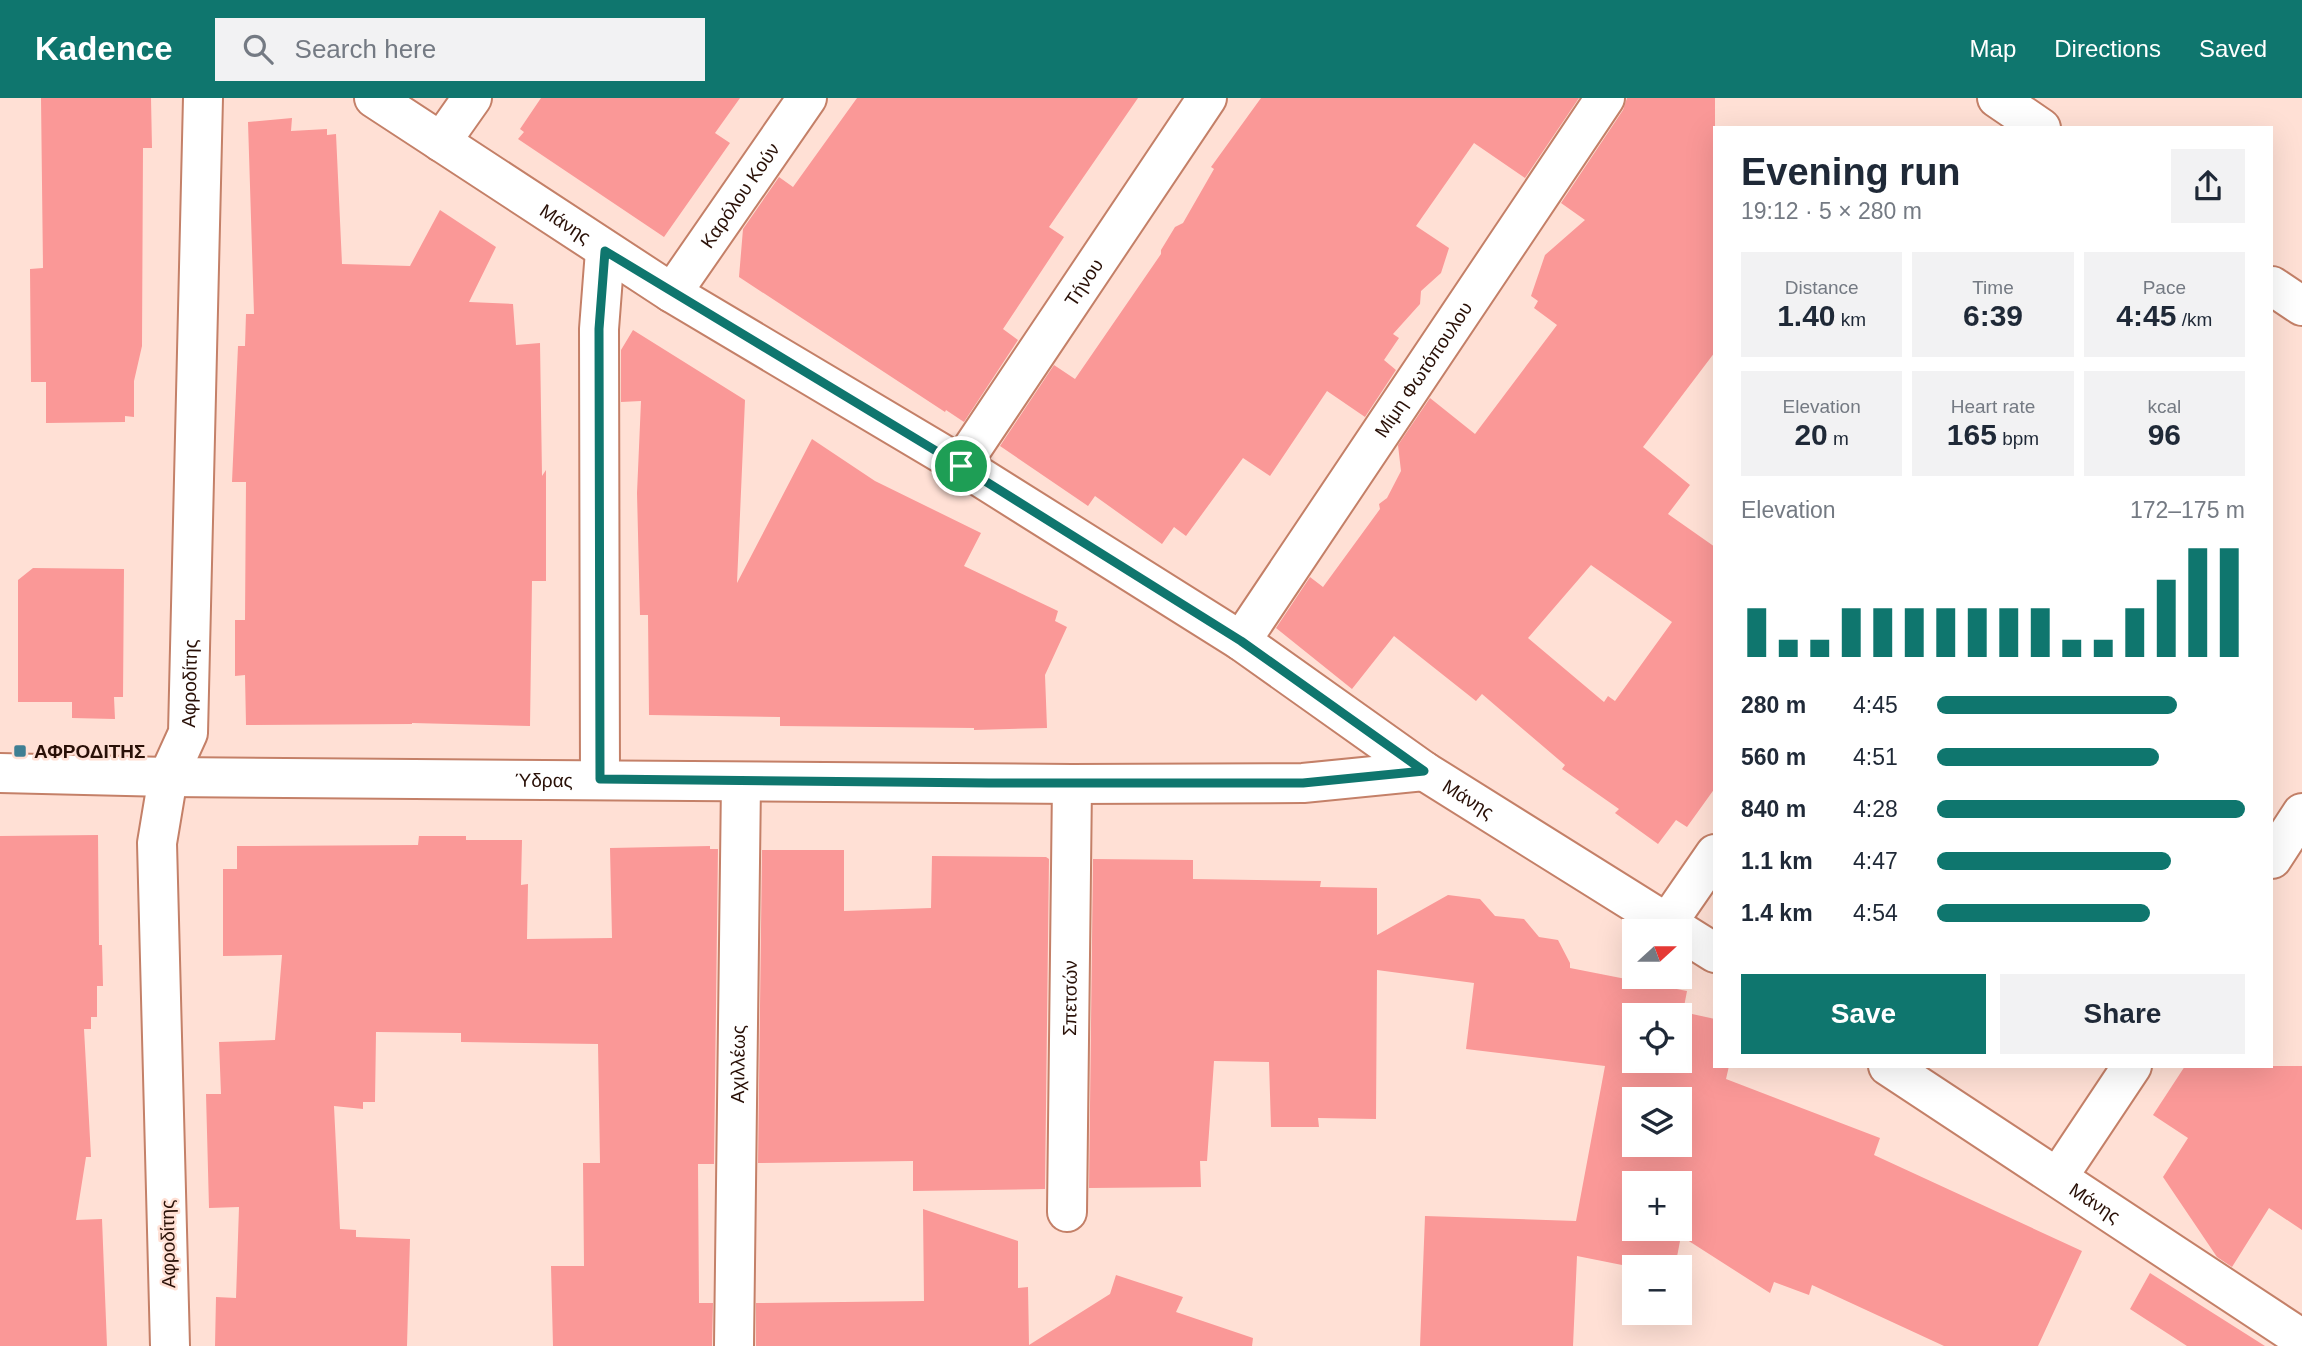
<!DOCTYPE html>
<meta charset="utf-8">
<style>
:root{--surface:#fff;--page:#f2f2f3;--text:#1f2937;--muted:#747a83;--accent:#0f766e}
body{margin:0;font-family:Helvetica,sans-serif;background:var(--page);color:var(--text);height:100vh;display:flex;flex-direction:column;font-size:26px;white-space:nowrap}
*{box-sizing:border-box;margin:0}
p{font-size:23px;color:var(--muted)}
.icon{flex:none;width:38px;height:38px;fill:none;stroke:currentColor;stroke-width:2;stroke-linecap:round;stroke-linejoin:round}
.map{position:relative;flex:1;overflow:hidden}
.side{position:absolute;left:1713px;top:28px;width:560px;height:942px;display:flex;flex-direction:column;background:var(--surface);border-radius:0px;box-shadow:0 7px 28px #0002}
.side>*{flex:none}
.needle{width:46px;rotate:69deg}
.buttons{position:absolute;left:1622px;top:821px;display:grid;gap:14px}
.buttons a{display:grid;place-items:center;width:70px;height:70px;border-radius:0px;background:var(--surface);box-shadow:0 7px 28px #0002;font-size:35px}
.pin{position:absolute;display:grid;place-items:center;width:60px;height:60px;color:#fff;margin:-30px;border:4px solid #fff;border-radius:50%;box-shadow:0 2px 7px #0007}
.round{display:grid;place-items:center;flex:none;width:74px;height:74px;border-radius:0px;background:var(--page)}
.summary{display:flex;align-items:center;justify-content:space-between;height:119px;padding:0 28px}
h1{font-size:38px;font-weight:600;line-height:52px}
.metrics{display:grid;grid-template-columns:repeat(3,1fr);gap:10px;height:119px;padding:7px 28px}
.metrics div{display:grid;align-content:center;border-radius:0px;background:var(--page);text-align:center}
.metrics b{font-size:30px;font-weight:600}
.metrics small{font-size:19px;font-weight:400}
.metrics p{font-size:19px}
.chart{height:196px;padding:14px 28px}
.chart p{display:flex;justify-content:space-between}
.chart svg{width:100%;height:126px;margin-top:7px;stroke:var(--accent);stroke-width:6}
.action{display:flex;gap:14px;margin-top:auto;padding:14px 28px}
.action a{flex:1;height:80px;border-radius:0px;background:var(--accent);color:#fff;font-size:28px;font-weight:600;line-height:80px;text-align:center}
.action a+a{background:var(--page);color:var(--text)}
ul{padding:0 28px;list-style:none;font-size:23px}
li{display:grid;grid-template-columns:112px 84px 1fr;align-items:center;height:52px}
li i{height:18px;border-radius:9px;background:var(--accent)}
header{display:flex;align-items:center;gap:42px;box-sizing:border-box;height:98px;padding:0 35px;background:var(--accent);color:#fff}
header strong{font-size:33px}
nav{display:flex;gap:38px;margin-inline-start:auto;font-size:24px}
.search{width:490px;height:63px;background:var(--page);display:flex;align-items:center;gap:18px;box-sizing:border-box;padding:0 24px;border-radius:0px;color:var(--muted);font-size:26px}
.map>svg:first-child{display:block}
.building{fill:#fa9897;fill-rule:evenodd}
.lines{fill:none;stroke-linecap:round;stroke-linejoin:round}
.minor-casing{stroke:#c48068;stroke-width:42}
.minor{stroke:#fff;stroke-width:38}
.route-casing{stroke:#fff;stroke-width:14}
.route{stroke:#0f766e;stroke-width:9}
.poi-dot{fill:#3f7f93;stroke:#ffe0d5;stroke-width:2.5}
.labels{text-anchor:middle;dominant-baseline:central;stroke-width:5;stroke-linejoin:round;paint-order:stroke}
.street-label{font-size:19px;fill:#291007;stroke:#ffe0d5}
.poi-label{font-size:19px;font-weight:bold;fill:#291007;stroke:#ffe0d5;text-anchor:start}
</style>
<header>
<strong>Kadence</strong>
<div class="search"><svg class="icon" aria-label="search" viewBox="0 0 24 24"><circle cx="10" cy="10" r="6"/><path d="M15 15l6 6"/></svg>Search here</div>
<nav><a>Map</a><a>Directions</a><a>Saved</a></nav>
</header>
<div class="map">
<svg width="2302" height="1248" viewBox="0 0 2302 1248">
<rect width="100%" height="100%" fill="#ffe0d5"/>
<!-- building -->
<g class="building">
<polygon points="41,0 151,0 152,50 143,50 142,248 134,283 134,319 125,318 125,324 46,325 46,284 31,284 30,171 43,170"/>
<polygon points="541,0 740,0 715,35 730,45 664,139 518,41 524,34 520,31"/>
<polygon points="857,0 1138,0 1049,129 1064,139 1003,231 1018,242 964,324 946,312 945,314 739,179 743,131 779,79 793,89"/>
<polygon points="1261,0 1579,0 1525,80 1474,45 1416,128 1449,150 1441,175 1421,193 1420,206 1393,236 1399,240 1384,262 1396,272 1365,319 1327,293 1270,378 1243,360 1186,438 1174,429 1162,446 1095,398 1088,408 1000,348 1054,267 1075,281 1161,156 1161,152 1175,129 1183,125 1214,71 1211,69"/>
<path d="M1627 0H1715V254L1643 349 1690 387 1668 416 1715 449V690L1687 729 1676 722 1658 746 1615 715 1619 711 1562 671 1565 667 1482 596 1476 603 1394 538 1352 591 1276 530 1310 479 1323 489 1380 411 1379 406 1387 400 1401 373 1398 347 1430 300 1475 336 1557 227 1534 210 1538 203 1531 198 1545 157 1585 122 1561 105 1623 12ZM1591 467 1672 524 1615 603 1608 598 1604 604 1528 540Z"/>
<polygon points="292,20 291,33 327,31 327,37 336,36 342,166 410,168 440,112 496,149 469,204 513,206 516,247 540,245 542,378 546,372 546,483 532,483 530,628 412,625 412,626 246,627 245,577 235,578 235,522 245,522 246,384 232,384 238,248 245,248 246,216 254,216 248,24"/>
<polygon points="633,232 745,302 737,485 812,341 875,383 981,435 964,468 1058,513 1055,523 1067,529 1045,577 1047,630 974,632 974,630 780,628 780,619 649,617 648,517 640,517 637,395 641,303 621,304 621,252"/>
<polygon points="33,470 124,471 123,599 114,599 115,621 72,620 72,604 18,604 18,482"/>
<polygon points="98,737 99,847 102,847 103,888 97,888 97,919 91,919 91,931 84,931 91,1059 86,1059 76,1122 102,1121 107,1248 0,1248 0,738"/>
<polygon points="419,738 466,738 466,742 522,742 521,787 528,786 527,841 612,840 610,750 710,748 710,751 718,751 714,1066 698,1066 699,1205 713,1205 712,1248 553,1248 551,1168 584,1168 583,1065 600,1065 598,946 461,944 461,935 376,934 375,1004 363,1004 363,1011 334,1008 340,1131 356,1132 356,1139 410,1141 407,1248 215,1248 216,1199 236,1200 239,1109 209,1110 206,996 221,996 219,944 275,942 282,857 223,858 223,771 237,771 237,748 418,747"/>
<polygon points="762,752 844,752 844,813 931,810 932,758 1046,759 1049,761 1045,1091 913,1093 913,1063 758,1065"/>
<path d="M1093 761 1193 762V781L1321 783 1320 789 1377 790V837L1448 797 1480 801 1495 818 1524 821 1539 839 1558 842 1570 865V870L1687 893 1683 914 1715 921V968H1729L1726 981 1880 1040 1874 1057 2082 1153 2038 1248H1944L1812 1187 1809 1197 1774 1184 1770 1195 1681 1138 1675 1169H1632L1577 1158 1573 1248H1420L1425 1118 1576 1123 1605 968 1466 951 1474 885 1377 872 1376 1021 1318 1020 1319 1029H1271L1269 964 1214 963 1207 1063H1200L1201 1089 1089 1090ZM1634 917H1680V962H1634ZM1634 1001H1680V1046H1634ZM1634 1085H1680V1130H1634Z"/>
<polygon points="2185,968 2302,968 2302,1132 2269,1110 2232,1169 2217,1159 2163,1079 2188,1040 2153,1017"/>
<polygon points="923,1111 1018,1143 1018,1190 1028,1189 1029,1247 1110,1196 1116,1177 1183,1199 1176,1214 1253,1240 1252,1248 756,1248 756,1205 924,1203"/>
<polygon points="2150,1175 2205,1210 2265,1248 2187,1248 2130,1211"/>
</g>
<g class="lines">
<defs>
<g id="minor">
<path id="s1" d="M374 0 672 195 961 367 1241 543 1424 673 1715 855"/>
<polyline points="1997,0 2041,30"/>
<polyline points="441,44 472,0"/>
<polyline points="2272,188 2302,208"/>
<path id="s2" d="M672 195 807 0"/>
<path id="s3" d="M961 367 1207 0"/>
<path id="s4" d="M1241 543 1605 0"/>
<path id="s5" d="M0 675 168 679 1072 686 1303 685 1424 673"/>
<polyline points="600,681 599,231 605,153"/>
<polyline points="2272,761 2302,715"/>
<polyline points="1668,824 1715,756"/>
<path id="s6" d="M1888 968 2302 1241"/>
<polyline points="2058,1079 2132,968"/>
<path id="s7" d="M1067 1114 1072 686"/>
<path id="s8" d="M170 1248 157 745 168 679 188 635 203 0"/>
<path id="s9" d="M734 1248 741 684"/>
</g>
</defs>
<!-- minor casing -->
<use href="#minor" class="minor-casing"/>
<!-- minor -->
<use href="#minor" class="minor"/>
</g>
<g class="lines">
<defs>
<polygon id="route" points="605,153 961,368 1241,543 1424,673 1303,685 989,685 600,681 599,231"/>
</defs>
<!-- route casing -->
<use href="#route" class="route-casing"/>
<!-- route -->
<use href="#route" class="route"/>
</g>
<!-- markers -->
<rect class="poi-dot" x="13" y="646" width="14" height="14" rx="3.5"/>
<g class="labels">
<!-- street labels -->
<g class="street-label">
<text stroke="none"><textPath href="#s2" startOffset="119">Καρόλου Κούν</textPath></text>
<text stroke="none"><textPath href="#s1" startOffset="229">Μάνης</textPath></text>
<text stroke="none"><textPath href="#s3" startOffset="220">Τήνου</textPath></text>
<text stroke="none"><textPath href="#s4" startOffset="327">Μίμη Φωτόπουλου</textPath></text>
<text stroke="none"><textPath href="#s8" startOffset="668">Αφροδίτης</textPath></text>
<text stroke="none"><textPath href="#s5" startOffset="544">Ύδρας</textPath></text>
<text stroke="none"><textPath href="#s1" startOffset="1300">Μάνης</textPath></text>
<text stroke="none"><textPath href="#s7" startOffset="214">Σπετσών</textPath></text>
<text stroke="none"><textPath href="#s9" startOffset="282">Αχιλλέως</textPath></text>
<text stroke="none"><textPath href="#s6" startOffset="248">Μάνης</textPath></text>
<text transform="translate(168 1146) rotate(-91)">Αφροδίτης</text>
</g>
<!-- poi labels -->
<g class="poi-label">
<text x="34" y="653">ΑΦΡΟΔΙΤΗΣ</text>
</g>
</g>
</svg>
<div class="buttons">
<a><svg class="needle" viewBox="-14 -14 28 28"><path d="M0-13l5 13h-10z" fill="#e53935"/><path d="M0 13l5-13h-10z" fill="#747a83"/></svg></a>
<a><svg class="icon" aria-label="locate" viewBox="0 0 24 24"><circle cx="12" cy="12" r="6"/><path d="M12 2v4M12 18v4M2 12h4M18 12h4"/></svg></a>
<a><svg class="icon" aria-label="layers" viewBox="0 0 24 24"><path d="M12 4l9 5-9 5-9-5zM3 14l9 5 9-5"/></svg></a>
<a>+</a>
<a>−</a>
</div>
<div class="pin" style="left:961px;top:368px;background:#1e9e55"><svg class="icon" aria-label="arrive" viewBox="0 0 24 24"><path d="M6 21V4h12l-3 4 3 4H6"/></svg></div>
<section class="side">
<div class="summary"><div><h1>Evening run</h1><p>19:12 · 5 × 280 m</p></div><a class="round"><svg class="icon" aria-label="share" viewBox="0 0 24 24"><path d="M12 15V3M7 8l5-5 5 5M5 13v7h14v-7"/></svg></a></div>
<div class="metrics">
<div><p>Distance</p><b>1.40<small> km</small></b></div>
<div><p>Time</p><b>6:39</b></div>
<div><p>Pace</p><b>4:45<small> /km</small></b></div>
</div>
<div class="metrics">
<div><p>Elevation</p><b>20<small> m</small></b></div>
<div><p>Heart rate</p><b>165<small> bpm</small></b></div>
<div><p>kcal</p><b>96</b></div>
</div>
<div class="chart"><p><span>Elevation</span>172–175 m</p>
<svg viewBox="0 0 160 44" preserveAspectRatio="none"><path d="M5 44V27M15 44V38M25 44V38M35 44V27M45 44V27M55 44V27M65 44V27M75 44V27M85 44V27M95 44V27M105 44V38M115 44V38M125 44V27M135 44V17M145 44V6M155 44V6"/></svg>
</div>
<ul>
<li><b>280 m</b>4:45<i style="width:78%"></i></li>
<li><b>560 m</b>4:51<i style="width:72%"></i></li>
<li><b>840 m</b>4:28<i style="width:100%"></i></li>
<li><b>1.1 km</b>4:47<i style="width:76%"></i></li>
<li><b>1.4 km</b>4:54<i style="width:69%"></i></li>
</ul>
<div class="action"><a>Save</a><a>Share</a></div>
</section>
</div>
